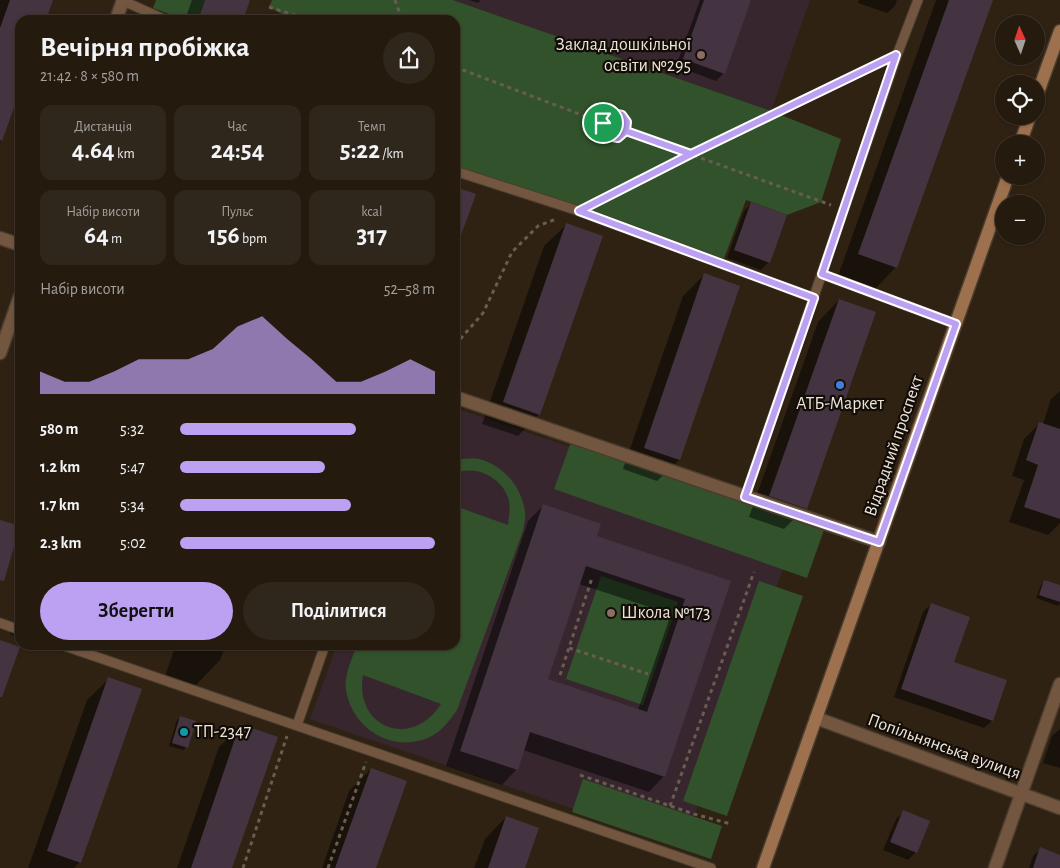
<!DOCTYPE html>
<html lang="uk">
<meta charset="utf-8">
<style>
:root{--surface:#241a0e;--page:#30271c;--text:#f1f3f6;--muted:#a3a19e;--line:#41382e;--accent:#bca0f2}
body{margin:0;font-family:"Alegreya Sans",sans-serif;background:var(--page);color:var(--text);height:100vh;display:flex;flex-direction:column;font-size:19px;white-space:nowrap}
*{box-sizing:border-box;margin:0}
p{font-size:16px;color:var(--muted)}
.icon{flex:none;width:28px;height:28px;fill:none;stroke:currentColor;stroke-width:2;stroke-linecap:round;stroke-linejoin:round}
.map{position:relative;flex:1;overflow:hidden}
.details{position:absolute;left:15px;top:15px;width:445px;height:635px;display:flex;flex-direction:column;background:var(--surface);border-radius:15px;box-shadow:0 1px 4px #0004,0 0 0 1px var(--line)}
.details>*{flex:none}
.needle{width:32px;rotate:357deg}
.fabs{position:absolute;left:995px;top:15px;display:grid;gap:10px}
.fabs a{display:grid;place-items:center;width:50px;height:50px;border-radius:50%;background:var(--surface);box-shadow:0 1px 4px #0004,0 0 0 1px var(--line);font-size:25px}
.pin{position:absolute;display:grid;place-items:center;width:42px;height:42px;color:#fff;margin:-21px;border:2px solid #fff;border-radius:50%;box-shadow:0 1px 5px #0007}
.round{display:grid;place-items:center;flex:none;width:52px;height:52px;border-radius:26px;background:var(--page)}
.head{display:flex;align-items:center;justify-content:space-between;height:85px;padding:0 25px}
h1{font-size:28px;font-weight:700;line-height:38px}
.metrics{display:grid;grid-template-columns:repeat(3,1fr);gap:8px;height:85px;padding:5px 25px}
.metrics div{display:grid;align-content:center;border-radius:12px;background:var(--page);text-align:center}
.metrics b{font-size:25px;font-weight:700}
.metrics small{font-size:14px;font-weight:400}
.metrics p{font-size:14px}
.chart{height:140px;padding:10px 25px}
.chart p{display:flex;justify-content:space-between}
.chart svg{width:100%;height:90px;margin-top:5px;fill:var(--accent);opacity:.7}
.primary-button{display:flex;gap:10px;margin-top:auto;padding:10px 25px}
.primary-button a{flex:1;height:58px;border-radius:30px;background:var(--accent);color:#111;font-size:20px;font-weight:700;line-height:58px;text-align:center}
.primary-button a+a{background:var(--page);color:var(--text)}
ul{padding:0 25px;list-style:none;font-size:16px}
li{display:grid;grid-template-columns:80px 60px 1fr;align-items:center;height:38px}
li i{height:12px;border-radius:6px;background:var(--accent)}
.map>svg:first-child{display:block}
.education{fill:#38262e}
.green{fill:#31522b;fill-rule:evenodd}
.shadow{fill:#0007;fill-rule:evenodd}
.building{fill:#443442;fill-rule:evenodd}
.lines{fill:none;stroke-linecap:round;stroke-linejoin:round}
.service-casing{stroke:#4a3d2f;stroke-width:11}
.minor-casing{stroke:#4a3d2f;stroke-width:15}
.secondary-casing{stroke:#4a3d2f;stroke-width:15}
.path{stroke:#695d50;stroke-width:3;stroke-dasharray:4 4;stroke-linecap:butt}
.service{stroke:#735640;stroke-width:9}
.minor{stroke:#735640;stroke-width:12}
.secondary{stroke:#9e714e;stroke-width:12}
.route-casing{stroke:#fff;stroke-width:10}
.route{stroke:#bca0f2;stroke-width:6}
.education-dot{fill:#8d6e63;stroke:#130d07;stroke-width:2}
.shop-dot{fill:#3f7fe0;stroke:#130d07;stroke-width:2}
.culture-dot{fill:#0f9aa8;stroke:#130d07;stroke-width:2}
.labels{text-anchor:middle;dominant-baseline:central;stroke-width:4.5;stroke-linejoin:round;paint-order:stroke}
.poi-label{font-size:18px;fill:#ede4da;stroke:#130d07;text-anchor:start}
.street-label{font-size:18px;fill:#ede4da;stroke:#130d07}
</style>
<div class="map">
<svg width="1060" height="868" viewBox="0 0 1060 868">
<rect width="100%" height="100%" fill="#302213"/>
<!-- education -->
<g class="education">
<polygon points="453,0 810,0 771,111"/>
<polygon points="455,408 799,525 683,846 310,719 337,645 455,645"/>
</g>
<!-- green -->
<g class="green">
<polygon points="156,0 205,0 198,20 185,20 153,8"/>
<polygon points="272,0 453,0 771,111 841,139 821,202 787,215 746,200 722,264 455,170 455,20 293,20 269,7"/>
<polygon points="571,442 824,530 807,578 554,489"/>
<path d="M459 459C465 459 473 458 479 459 503 465 522 487 525 512 526 518 524 525 523 531L457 710C450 720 442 731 430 737 393 754 352 729 346 690 344 674 352 659 357 645H455V506L508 525C509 516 511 506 508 497 500 476 475 465 455 473V460ZM363 675 441 704C412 750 354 728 363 675Z"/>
<polygon points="601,576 678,602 643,705 566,679"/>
<polygon points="759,581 803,596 727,816 683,801"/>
<polygon points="583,779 722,826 711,859 572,812"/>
</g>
<!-- shadow -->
<g class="shadow">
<polygon points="0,0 52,0 44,20 20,20 20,87 0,143"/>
<polygon points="192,0 249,0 242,20 185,20"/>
<polygon points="469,0 481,0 478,3"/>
<polygon points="700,0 750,0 724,73 716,81 676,66"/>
<polygon points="859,0 897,0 895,6 887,13 858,3"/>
<polygon points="936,0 992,0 896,267 875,289 838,276"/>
<polygon points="751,204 769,262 761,270 727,258 744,211"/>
<polygon points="566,225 539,414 518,436 482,424 544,246"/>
<polygon points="704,275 679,460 657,481 623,469 683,296"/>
<polygon points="839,300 805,508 784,529 749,517 818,322"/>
<polygon points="1060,391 1060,523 1048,535 1009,522 1024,480 1012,476 1024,439 1040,423 1043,424 1051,399"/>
<path d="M543 506 595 537 730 582 664 776 649 792 523 750 517 769 502 785 446 766 528 521ZM579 584 671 614 638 710 547 680Z"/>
<polygon points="1045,581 1060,586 1060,604 1058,606 1036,598 1041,585"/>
<polygon points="20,604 20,638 10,634"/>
<polygon points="931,604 953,662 1006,681 992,721 984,728 894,697 923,612"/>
<polygon points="125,645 139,645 135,649"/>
<polygon points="176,645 226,645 220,660 192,689 164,679"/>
<polygon points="109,679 80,862 74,868 28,868 87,700"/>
<polygon points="181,717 187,747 183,750 169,746 177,720"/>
<polygon points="241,725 231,868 177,868 219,747"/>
<polygon points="1060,729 1060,768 1043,763 1052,736"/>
<polygon points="371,769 375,868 322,868 349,791"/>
<polygon points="904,812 916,852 908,860 883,850 896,819"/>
<polygon points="506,817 524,868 474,868 485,839"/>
<polygon points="1041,849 1060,856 1060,868 1029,868 1033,856"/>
</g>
<!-- building -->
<g class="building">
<polygon points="10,0 53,0 46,20 20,20 20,91 2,141 0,140 0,28"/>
<polygon points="205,0 250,0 243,20 198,20"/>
<polygon points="704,0 751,0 725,74 683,59"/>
<polygon points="949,0 993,0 897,268 858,254"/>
<polygon points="455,187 476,194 457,246 455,245"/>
<polygon points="751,202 787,215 770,263 734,250"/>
<polygon points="566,223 603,236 540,415 503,402"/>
<polygon points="704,273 740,286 680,460 644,448"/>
<polygon points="839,299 876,312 807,509 769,496"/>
<polygon points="1039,422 1060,429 1060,519 1024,507 1038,465 1026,460"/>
<path d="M543 504 601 524 597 536 731 581 665 777 530 732 518 770 460 751ZM586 566 685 599 647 712 548 679Z"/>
<polygon points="0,520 20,526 4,581 0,580"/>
<polygon points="1044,580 1060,585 1060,602 1039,595"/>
<polygon points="931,603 970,617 954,662 1007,680 993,721 901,689"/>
<polygon points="0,640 20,647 2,697 0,697"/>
<polygon points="108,677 142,689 81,863 47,851"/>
<polygon points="180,716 196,721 188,748 172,743"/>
<polygon points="240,724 278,737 232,868 191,868"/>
<polygon points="371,768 407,781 376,868 335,868"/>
<polygon points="903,810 930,821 917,853 890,842"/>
<polygon points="506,816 539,828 525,868 488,868"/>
<polygon points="1040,847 1060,855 1060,868 1033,868"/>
</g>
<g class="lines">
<defs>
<g id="service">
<polyline points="121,0 166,20"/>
<polyline points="455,171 579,211 814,298"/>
<polyline points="822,274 956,324"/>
<polyline points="745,497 897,55 918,0"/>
<polyline points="0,623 20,630"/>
<polyline points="62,645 711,868"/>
<polyline points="297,725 325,645"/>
</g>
<g id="minor">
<polyline points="116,20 123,0"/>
<polyline points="0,238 20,245"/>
<polyline points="0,353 20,296"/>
<polyline points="455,397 879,542"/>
<polyline points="816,718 1060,808"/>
<polyline points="995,868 1060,684"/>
</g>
<g id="secondary">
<polyline points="1036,98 1060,31"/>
<polyline points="1020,144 1030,116"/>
<polyline points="763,868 1008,176"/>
</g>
</defs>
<!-- service casing -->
<use href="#service" class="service-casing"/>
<!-- minor casing -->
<use href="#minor" class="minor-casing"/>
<!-- secondary casing -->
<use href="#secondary" class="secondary-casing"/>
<!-- path -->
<g class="path">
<polyline points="395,0 402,20"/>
<polyline points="269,7 310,20"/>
<polyline points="455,67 603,123"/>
<circle cx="615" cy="125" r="12"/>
<polyline points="626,131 831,205"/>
<polyline points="596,202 691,154 878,64"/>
<polyline points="455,345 483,313 512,252 538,226 556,219"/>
<polyline points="16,375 20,370"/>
<polyline points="569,648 648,674"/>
<polyline points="560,675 592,578"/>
<polyline points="580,775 694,814 731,824"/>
<polyline points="670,806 754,572"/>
<polyline points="243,868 287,736"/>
<polyline points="328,868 366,762"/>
</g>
<!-- service -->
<use href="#service" class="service"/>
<!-- minor -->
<use href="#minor" class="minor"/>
<!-- secondary -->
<use href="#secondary" class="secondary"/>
</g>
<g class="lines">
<defs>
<polyline id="route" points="603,123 603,128 608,136 618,138 626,131 691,154 579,211 814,298 745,497 879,542 956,324 822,274 896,55 691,154 626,131 627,122 622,115 613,113 605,118 603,123"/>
</defs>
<!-- route casing -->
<use href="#route" class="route-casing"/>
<!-- route -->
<use href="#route" class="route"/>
</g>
<!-- markers -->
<g class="education-dot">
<circle cx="701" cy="55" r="5"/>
<circle cx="611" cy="613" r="5"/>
</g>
<circle class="shop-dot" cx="840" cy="385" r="5"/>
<circle class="culture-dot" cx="184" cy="732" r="5"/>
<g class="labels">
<!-- poi labels -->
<g class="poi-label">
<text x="691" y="45" text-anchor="end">Заклад дошкільної<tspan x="691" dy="21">освіти №295</tspan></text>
<text x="840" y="404" text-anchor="middle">АТБ-Маркет</text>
<text x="621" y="613">Школа №173</text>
<text x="194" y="732">ТП-2347</text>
</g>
<!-- street labels -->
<g class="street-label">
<text transform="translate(894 446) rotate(-71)">Відрадний проспект</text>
<text transform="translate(944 747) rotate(20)">Попільнянська вулиця</text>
</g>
</g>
</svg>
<div class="fabs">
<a><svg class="needle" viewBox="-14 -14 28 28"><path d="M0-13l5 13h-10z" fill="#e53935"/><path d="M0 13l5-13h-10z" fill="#a3a19e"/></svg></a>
<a><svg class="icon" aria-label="locate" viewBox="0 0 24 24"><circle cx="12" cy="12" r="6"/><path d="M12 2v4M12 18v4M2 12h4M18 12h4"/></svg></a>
<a>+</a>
<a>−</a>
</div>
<div class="pin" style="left:603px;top:123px;background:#1e9e55"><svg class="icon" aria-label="arrive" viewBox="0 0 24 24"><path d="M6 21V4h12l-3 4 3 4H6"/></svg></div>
<section class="details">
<div class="head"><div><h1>Вечірня пробіжка</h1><p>21:42 · 8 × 580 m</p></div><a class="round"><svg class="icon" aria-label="share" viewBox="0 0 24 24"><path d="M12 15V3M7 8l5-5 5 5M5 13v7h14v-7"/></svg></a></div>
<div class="metrics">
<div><p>Дистанція</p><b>4.64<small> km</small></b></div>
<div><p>Час</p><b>24:54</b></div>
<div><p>Темп</p><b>5:22<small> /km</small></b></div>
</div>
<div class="metrics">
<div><p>Набір висоти</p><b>64<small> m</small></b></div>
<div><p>Пульс</p><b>156<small> bpm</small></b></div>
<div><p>kcal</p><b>317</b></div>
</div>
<div class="chart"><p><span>Набір висоти</span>52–58 m</p>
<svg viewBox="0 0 160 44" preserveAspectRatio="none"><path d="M0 44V33L10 38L20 38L30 33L40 27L50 27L60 27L70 22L80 11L90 6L100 17L110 27L120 38L130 38L140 33L150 27L160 33V44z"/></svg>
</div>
<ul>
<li><b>580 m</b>5:32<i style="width:69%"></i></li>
<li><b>1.2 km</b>5:47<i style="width:57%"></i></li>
<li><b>1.7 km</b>5:34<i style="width:67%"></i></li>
<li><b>2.3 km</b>5:02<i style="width:100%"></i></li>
</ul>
<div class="primary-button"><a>Зберегти</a><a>Поділитися</a></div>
</section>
</div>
